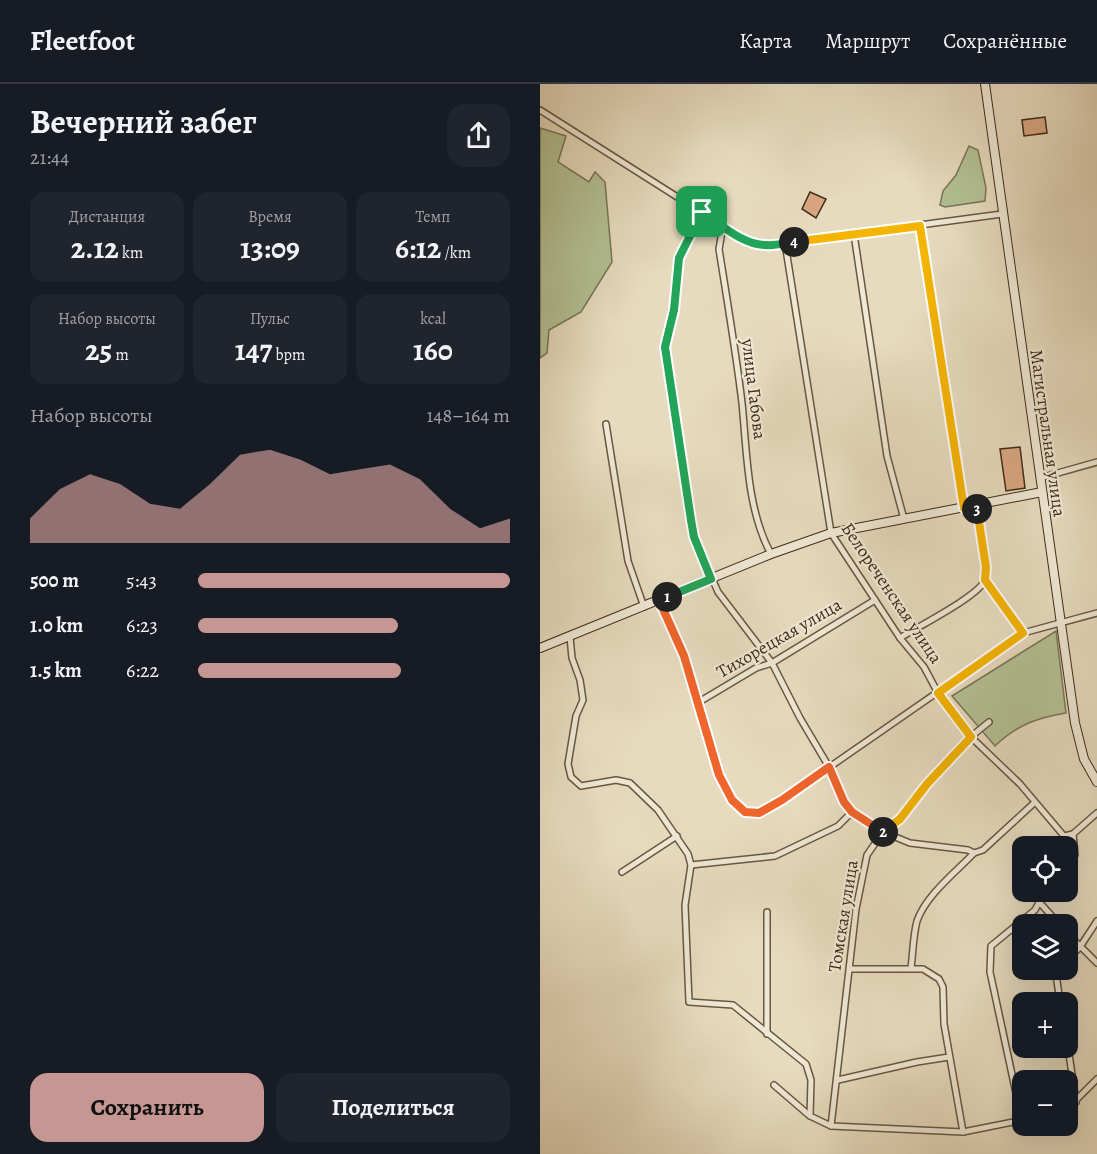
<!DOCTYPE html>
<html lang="ru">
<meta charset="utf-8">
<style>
:root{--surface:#171b24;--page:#20242c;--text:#f1f3f6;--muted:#9ea1a6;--line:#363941;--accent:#c59692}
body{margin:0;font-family:Alegreya,serif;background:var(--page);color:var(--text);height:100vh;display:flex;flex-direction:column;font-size:22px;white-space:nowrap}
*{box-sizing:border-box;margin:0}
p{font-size:20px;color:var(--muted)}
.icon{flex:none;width:33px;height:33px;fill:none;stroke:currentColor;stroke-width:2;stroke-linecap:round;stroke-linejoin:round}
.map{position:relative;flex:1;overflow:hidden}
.panel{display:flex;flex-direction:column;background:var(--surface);width:540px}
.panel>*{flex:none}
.tools{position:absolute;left:472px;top:752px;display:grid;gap:12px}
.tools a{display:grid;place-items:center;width:66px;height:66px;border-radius:12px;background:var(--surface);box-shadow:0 6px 24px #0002;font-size:30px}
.pin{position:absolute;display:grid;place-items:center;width:51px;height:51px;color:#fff;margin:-26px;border-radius:12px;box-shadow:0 3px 9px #0006}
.km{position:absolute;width:30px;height:30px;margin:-15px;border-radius:50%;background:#222;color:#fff;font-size:16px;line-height:30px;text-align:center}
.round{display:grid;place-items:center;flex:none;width:63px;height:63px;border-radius:18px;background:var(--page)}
.overview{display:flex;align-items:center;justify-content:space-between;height:102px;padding:0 30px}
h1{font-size:33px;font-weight:700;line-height:45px}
.metrics{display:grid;grid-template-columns:repeat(3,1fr);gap:9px;height:102px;padding:6px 30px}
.metrics div{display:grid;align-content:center;border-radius:15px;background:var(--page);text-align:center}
.metrics b{font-size:30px;font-weight:700}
.metrics small{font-size:16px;font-weight:400}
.metrics p{font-size:16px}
.chart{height:168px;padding:12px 30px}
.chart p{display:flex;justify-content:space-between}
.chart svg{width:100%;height:108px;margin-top:6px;fill:var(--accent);opacity:.7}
.cta{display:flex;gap:12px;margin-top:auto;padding:12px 30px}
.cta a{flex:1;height:69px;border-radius:18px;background:var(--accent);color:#111;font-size:24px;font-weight:700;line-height:69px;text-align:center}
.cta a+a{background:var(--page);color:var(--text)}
ul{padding:0 30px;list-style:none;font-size:20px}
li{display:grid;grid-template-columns:96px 72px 1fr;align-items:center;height:45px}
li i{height:15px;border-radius:8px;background:var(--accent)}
header{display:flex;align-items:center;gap:36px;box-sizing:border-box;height:84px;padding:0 30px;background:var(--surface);border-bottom:2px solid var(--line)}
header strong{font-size:28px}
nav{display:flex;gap:33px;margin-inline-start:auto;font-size:21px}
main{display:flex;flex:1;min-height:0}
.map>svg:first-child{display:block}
.green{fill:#b3c194;stroke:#787656;stroke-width:1.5}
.building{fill:#daa782;stroke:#3e2b17;stroke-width:1.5}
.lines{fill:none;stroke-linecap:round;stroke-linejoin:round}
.street-casing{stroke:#685741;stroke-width:8}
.secondary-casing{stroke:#3e2b17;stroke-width:10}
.street{stroke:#efe8d5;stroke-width:5}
.secondary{stroke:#efe8d5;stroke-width:8}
.split-1-casing{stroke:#fff;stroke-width:12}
.split-2-casing{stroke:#fff;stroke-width:12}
.split-3-casing{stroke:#fff;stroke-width:12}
.split-4-casing{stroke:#fff;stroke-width:12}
.split-5-casing{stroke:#fff;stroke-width:12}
.split-1{stroke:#22a559;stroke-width:8}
.split-2{stroke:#f0652b;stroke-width:8}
.split-3{stroke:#f5b400;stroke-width:8}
.split-4{stroke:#f5b400;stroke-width:8}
.split-5{stroke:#22a559;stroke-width:8}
.labels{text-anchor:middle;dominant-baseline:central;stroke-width:4.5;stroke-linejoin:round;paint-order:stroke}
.street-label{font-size:18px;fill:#3e2b17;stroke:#efe8d5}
</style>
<header>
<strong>Fleetfoot</strong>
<nav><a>Карта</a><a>Маршрут</a><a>Сохранённые</a></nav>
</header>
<main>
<section class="panel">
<div class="overview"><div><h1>Вечерний забег</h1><p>21:44</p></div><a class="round"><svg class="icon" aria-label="share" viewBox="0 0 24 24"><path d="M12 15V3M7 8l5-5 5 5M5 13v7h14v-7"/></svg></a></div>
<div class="metrics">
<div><p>Дистанция</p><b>2.12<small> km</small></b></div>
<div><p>Время</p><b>13:09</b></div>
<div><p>Темп</p><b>6:12<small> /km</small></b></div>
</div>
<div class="metrics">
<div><p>Набор высоты</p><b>25<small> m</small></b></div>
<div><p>Пульс</p><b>147<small> bpm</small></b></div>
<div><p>kcal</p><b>160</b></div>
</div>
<div class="chart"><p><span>Набор высоты</span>148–164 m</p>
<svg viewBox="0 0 160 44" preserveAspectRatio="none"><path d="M0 44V34L10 22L20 16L30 20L40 28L50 30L60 20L70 8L80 6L90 10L100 16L110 14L120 12L130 18L140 30L150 38L160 34V44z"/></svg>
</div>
<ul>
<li><b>500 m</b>5:43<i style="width:100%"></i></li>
<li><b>1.0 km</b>6:23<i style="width:64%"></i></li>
<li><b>1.5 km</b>6:22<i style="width:65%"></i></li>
</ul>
<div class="cta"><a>Сохранить</a><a>Поделиться</a></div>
</section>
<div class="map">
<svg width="557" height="1070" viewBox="0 0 557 1070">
<rect width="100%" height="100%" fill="#e7dbbf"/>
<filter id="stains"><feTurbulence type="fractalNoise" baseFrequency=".00333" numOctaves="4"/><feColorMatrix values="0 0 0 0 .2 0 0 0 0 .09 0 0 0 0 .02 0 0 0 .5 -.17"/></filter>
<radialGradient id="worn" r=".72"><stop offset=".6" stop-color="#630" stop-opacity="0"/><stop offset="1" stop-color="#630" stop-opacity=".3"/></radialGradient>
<!-- green -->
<g class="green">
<polygon points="0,44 26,52 18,78 49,98 55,88 65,98 72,178 41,228 9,246 7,269 0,274"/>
<polygon points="429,62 438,66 446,104 445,117 405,123 400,121 403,107 416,91"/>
<path d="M516 547 526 629C496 634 477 641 455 662L412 612Z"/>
</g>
<!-- building -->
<g class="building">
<polygon points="505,33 507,49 484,52 482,36"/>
<polygon points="270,108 286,115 276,134 262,125"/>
<polygon points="480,363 485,404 466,407 460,365"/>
</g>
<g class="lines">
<defs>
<g id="street">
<path d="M0 26 202 154C218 161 228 161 245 159L462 130"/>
<polyline points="162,128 139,174 134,226 125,263 151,436 154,453 178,508 232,579 260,634 289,683 304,718 312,728 343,748 370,759 428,766 434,769"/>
<path d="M183 142 179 165C187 216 196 268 202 319 207 369 207 426 231 470"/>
<polyline points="380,142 404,284 424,424"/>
<polyline points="314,150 347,372 364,435"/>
<polyline points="245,159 291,449 360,554 384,583 398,609 431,653 480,700 524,752 533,750 557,729"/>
<polyline points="66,340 88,477 104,523"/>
<polyline points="500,394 557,378"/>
<polyline points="445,496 483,549"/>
<polyline points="119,516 144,572 159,618 216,584 232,579 335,516"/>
<polyline points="30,553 32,574 40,596 43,616 36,632 28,680 31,693 41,702 76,696 90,699 118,726 148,770 151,781 145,821 149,918 193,921 266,980 271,996 270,1032"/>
<path d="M360 554C377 543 439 512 445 496 451 480 439 440 437 422"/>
<path d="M159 618C166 644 180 728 213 730 223 730 234 721 242 716L483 549 557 529"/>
<polyline points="528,780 535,771 533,750"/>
<polyline points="151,781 235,772 298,742 312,728"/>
<polyline points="82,788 137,752"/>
<polyline points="500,819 519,840"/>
<polyline points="528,850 557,879"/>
<polyline points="528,875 540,863 557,837"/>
<path d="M371 884C373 869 373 852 377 837 386 811 416 788 434 769L443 766 494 719"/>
<polyline points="310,885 383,885 399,895 403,903 404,940 423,1048"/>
<polyline points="519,885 516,890 520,918"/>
<polyline points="227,950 227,828"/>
<polyline points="528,963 536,1018"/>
<polyline points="298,996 377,978 409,973"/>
<polyline points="234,1001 270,1032 291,1042 423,1048 483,1036"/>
<polyline points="528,1024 557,995"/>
<polyline points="482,1037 450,888 451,862 495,826 505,807"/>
<polyline points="291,1042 316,825 327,771 343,748 360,735 387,700 422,660 449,638"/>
</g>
<g id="secondary">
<polyline points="445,0 535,639 544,675 557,698"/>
<polyline points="0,564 231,470 291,449 502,408"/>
</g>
</defs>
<!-- street casing -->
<use href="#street" class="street-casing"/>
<!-- secondary casing -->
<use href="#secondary" class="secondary-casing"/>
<!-- street -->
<use href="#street" class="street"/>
<!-- secondary -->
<use href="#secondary" class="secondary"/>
</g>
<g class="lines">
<defs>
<polyline id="split-1" points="127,513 171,495 154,453 151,436 125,263 134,226 139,174 162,128"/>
<polyline id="split-2" points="127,513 119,516 144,572 179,691 192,716 205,728 219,729 242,716 289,683 304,718 312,728 343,748"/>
<polyline id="split-3" points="343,748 360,735 387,700 431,653 398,609 483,549 445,496 446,483 437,425"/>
<polyline id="split-4" points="254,158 380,142 424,424 437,422 437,425"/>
<path id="split-5" d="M162 128C180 140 203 161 226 161 235 162 245 159 254 158"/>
</defs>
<!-- split-1 casing -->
<use href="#split-1" class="split-1-casing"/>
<!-- split-2 casing -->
<use href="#split-2" class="split-2-casing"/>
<!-- split-3 casing -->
<use href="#split-3" class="split-3-casing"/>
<!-- split-4 casing -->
<use href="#split-4" class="split-4-casing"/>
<!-- split-5 casing -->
<use href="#split-5" class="split-5-casing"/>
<!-- split-1 -->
<use href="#split-1" class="split-1"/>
<!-- split-2 -->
<use href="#split-2" class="split-2"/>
<!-- split-3 -->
<use href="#split-3" class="split-3"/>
<!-- split-4 -->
<use href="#split-4" class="split-4"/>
<!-- split-5 -->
<use href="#split-5" class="split-5"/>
</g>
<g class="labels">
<!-- street labels -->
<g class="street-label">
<text transform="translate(214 305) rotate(83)">улица Габова</text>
<text transform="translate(508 349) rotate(82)">Магистральная улица</text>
<text transform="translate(352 509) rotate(56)">Белореченская улица</text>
<text transform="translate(239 554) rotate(-30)">Тихорецкая улица</text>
<text transform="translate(303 832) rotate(-81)">Томская улица</text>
</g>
</g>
<rect width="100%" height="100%" filter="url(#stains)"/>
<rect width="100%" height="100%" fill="url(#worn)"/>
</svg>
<div class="tools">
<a><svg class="icon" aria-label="locate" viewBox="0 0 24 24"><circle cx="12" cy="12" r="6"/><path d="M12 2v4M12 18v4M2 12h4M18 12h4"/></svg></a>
<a><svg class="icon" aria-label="layers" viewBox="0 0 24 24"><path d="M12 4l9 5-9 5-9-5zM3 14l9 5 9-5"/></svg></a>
<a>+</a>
<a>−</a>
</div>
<div class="pin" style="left:162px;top:128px;background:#1e9e55"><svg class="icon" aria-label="arrive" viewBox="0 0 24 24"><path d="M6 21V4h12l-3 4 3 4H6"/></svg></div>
<b class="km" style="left:127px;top:513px">1</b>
<b class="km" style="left:343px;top:748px">2</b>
<b class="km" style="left:437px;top:425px">3</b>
<b class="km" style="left:254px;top:158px">4</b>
</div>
</main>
